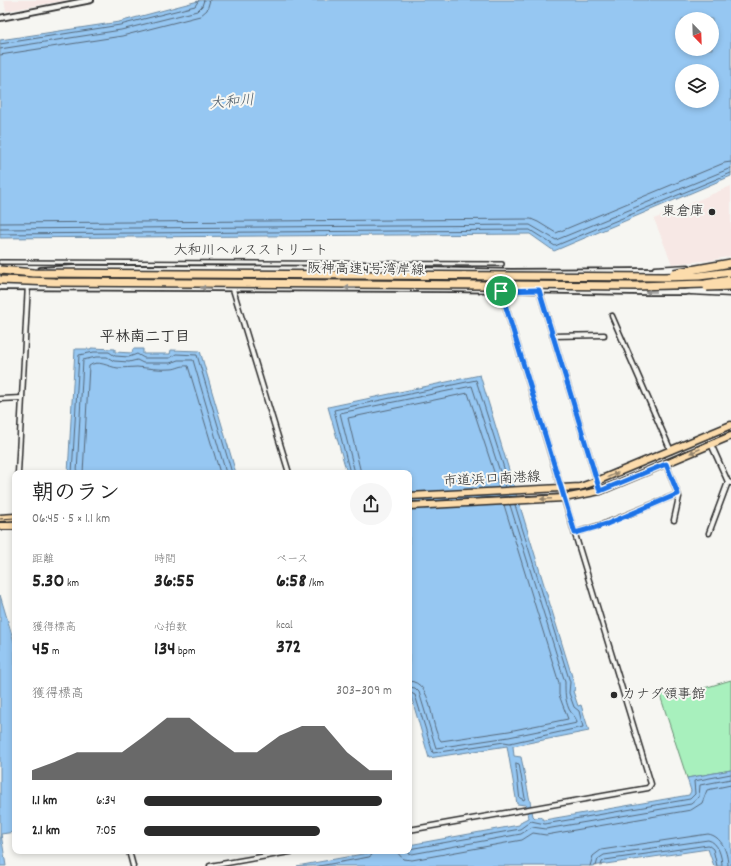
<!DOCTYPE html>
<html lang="ja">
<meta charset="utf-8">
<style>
:root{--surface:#fff;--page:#f6f6f6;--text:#222;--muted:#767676;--accent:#2b2b2b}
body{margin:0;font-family:Dekko,"Klee One",sans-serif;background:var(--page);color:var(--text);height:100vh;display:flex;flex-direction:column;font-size:15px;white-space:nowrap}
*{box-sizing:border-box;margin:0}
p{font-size:13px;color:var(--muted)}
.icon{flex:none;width:22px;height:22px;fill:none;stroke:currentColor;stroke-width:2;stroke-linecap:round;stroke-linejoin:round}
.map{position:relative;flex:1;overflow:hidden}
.side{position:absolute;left:12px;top:470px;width:400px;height:384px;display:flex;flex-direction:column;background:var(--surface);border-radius:8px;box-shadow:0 2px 6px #0003}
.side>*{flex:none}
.needle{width:26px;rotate:157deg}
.buttons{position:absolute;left:675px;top:12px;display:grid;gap:8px}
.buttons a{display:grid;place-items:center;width:44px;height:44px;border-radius:50%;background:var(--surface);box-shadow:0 2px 6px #0003;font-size:20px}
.pin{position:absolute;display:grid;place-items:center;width:34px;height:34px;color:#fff;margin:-17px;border:2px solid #fff;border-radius:50%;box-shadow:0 1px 4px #0007}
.round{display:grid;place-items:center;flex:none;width:42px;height:42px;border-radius:21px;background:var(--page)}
.overview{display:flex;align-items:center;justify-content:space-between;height:68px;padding:0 20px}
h1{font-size:22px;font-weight:700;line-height:30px}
.stats{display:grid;grid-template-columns:repeat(3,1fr);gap:6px;height:68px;padding:4px 20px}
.stats div{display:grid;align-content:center}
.stats b{font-size:20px;font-weight:700}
.stats small{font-size:11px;font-weight:400}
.stats p{font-size:11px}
.chart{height:112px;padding:8px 20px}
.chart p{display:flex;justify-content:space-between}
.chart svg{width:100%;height:72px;margin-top:4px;fill:var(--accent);opacity:.7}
ul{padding:0 20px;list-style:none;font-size:13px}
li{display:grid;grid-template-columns:64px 48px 1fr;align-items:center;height:30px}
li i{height:10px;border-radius:5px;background:var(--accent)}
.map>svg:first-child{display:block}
.built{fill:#f7e8e5}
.green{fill:#a8f0bd;stroke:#6a8e74}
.water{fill:#96c7f2;stroke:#6b89a2;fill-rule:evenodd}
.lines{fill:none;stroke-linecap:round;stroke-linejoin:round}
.shore{stroke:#56697b;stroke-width:1}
.pedestrian-casing{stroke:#2b2b2b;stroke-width:6}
.minor-casing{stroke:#2b2b2b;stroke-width:7}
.tertiary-casing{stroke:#2b2b2b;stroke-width:8}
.primary-casing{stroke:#2b2b2b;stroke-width:9}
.pedestrian{stroke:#f6f6f2;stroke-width:3}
.minor{stroke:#f6f6f2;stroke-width:4}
.tertiary{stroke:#f6f6f2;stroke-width:4.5}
.primary{stroke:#fcdcac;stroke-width:6}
.tram{stroke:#2b2b2b;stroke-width:1}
.motorway-bridge-casing{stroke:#2b2b2b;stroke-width:10;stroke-linecap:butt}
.motorway-bridge{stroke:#fcdcac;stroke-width:7}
.oneway{fill:#90908e}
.oneway2{fill:#94846c}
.route-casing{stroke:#fff;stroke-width:8}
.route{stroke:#1a73e8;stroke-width:5}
.poi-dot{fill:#2b2b2b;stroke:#f6f6f2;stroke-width:1.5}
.labels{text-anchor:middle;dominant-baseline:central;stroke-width:4;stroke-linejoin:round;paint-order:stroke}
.poi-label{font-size:14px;fill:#2b2b2b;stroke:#f6f6f2;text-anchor:end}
.street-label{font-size:14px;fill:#2b2b2b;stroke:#f6f6f2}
.water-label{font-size:15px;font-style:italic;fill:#4b5a67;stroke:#f6f6f2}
.neighbourhood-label{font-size:15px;font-weight:bold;fill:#2b2b2b;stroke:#f6f6f2}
</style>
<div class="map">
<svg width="731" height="866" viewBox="0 0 731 866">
<rect width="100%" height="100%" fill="#f6f6f2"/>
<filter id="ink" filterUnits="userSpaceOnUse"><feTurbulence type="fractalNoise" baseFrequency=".025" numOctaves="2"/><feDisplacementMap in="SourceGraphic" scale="8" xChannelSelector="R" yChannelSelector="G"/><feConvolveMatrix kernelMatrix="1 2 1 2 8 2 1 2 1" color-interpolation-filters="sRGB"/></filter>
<g filter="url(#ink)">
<!-- built -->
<g class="built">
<polygon points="4,0 68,0 6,11"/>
<polygon points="731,186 731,256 713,260 672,264 654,219"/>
</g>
<!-- green -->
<polygon class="green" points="731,680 731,770 687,778 659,692 671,698"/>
<!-- water -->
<g class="water">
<path d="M202 0H731V176L554 251 530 234 0 238V40L119 22ZM682 19H712V49H682ZM682 71H712V101H682Z"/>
<polygon points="91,348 115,349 115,352 132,353 133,349 143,349 143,354 170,354 171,350 200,351 236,473 68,473 75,349 91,349"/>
<polygon points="480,375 574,683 575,690 573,691 578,706 581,705 589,731 513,746 514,756 521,757 533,816 535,818 540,817 544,820 689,795 691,791 687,778 731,770 731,866 714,866 708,849 592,866 297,866 379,851 409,851 409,845 519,825 522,821 528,818 526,805 517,804 507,746 429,758 409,689 409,473 347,473 328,407"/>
<polygon points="0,595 15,645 15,832 1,834 6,866 0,866"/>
</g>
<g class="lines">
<!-- shore -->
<g class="shore">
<polyline points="0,44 120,25 195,6 199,0"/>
<polyline points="0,49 121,30 197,11 202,6 204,0"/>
<polyline points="0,55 122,36 200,16 207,10 210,0"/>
<polyline points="0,223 531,219 538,222 556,233 724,163 731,162"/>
<polyline points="0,229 530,225 556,240 731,168"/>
<polyline points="0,234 530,230 555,246 731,173"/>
<polyline points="72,473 79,355 94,352 109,352 115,356 129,357 137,354 144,358 170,358 176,354 197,355 232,473"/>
<polyline points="77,473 83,360 96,357 107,357 114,361 129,362 137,360 143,363 170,363 178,360 193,360 226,473"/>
<path d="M83 473 89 366C98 359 108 367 118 368 124 368 131 367 137 367 148 368 159 370 171 369 177 369 181 365 188 366L220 473"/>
<polyline points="350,473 334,410 476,380 510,487"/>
<polyline points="355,473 340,413 472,386 505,487"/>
<polyline points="361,473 348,418 468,393 499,487"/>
<path d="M409 681C434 682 429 726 441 741L509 731 568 719 559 695V683L504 505"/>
<path d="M409 687 415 688 419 692 436 748 509 737 577 723C576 716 572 715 569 709 565 700 565 692 565 682L510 505"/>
<polyline points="409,692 415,695 433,753 504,742 510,743 583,727 579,711 574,707 569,693 570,682 515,505"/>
<polygon points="516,763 519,764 525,798 524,800 520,798"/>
<polyline points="409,849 520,829 531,821 545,824 690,799 695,794 694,781 731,774"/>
<polyline points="396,851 403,859 412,860 522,840 533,833 546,835 691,810 702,803 707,790 731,785"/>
<polyline points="403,851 412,854 521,834 532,827 546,829 691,804 699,797 700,785 731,779"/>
<polyline points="319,866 369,857 372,855 373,851"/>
<path d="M590 866 593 856 601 850 708 834C722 836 728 853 728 866"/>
<path d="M596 866 598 859 604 855 708 840C718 842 722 856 722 866"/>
<polyline points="601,866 602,862 605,860 708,845 713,849 717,866"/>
</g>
<defs>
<polyline id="pedestrian" points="0,262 502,264"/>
<g id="minor">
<polyline points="655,269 688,267"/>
<polyline points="232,286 289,473"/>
<polyline points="539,290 600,491"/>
<polyline points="691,292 731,294"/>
<polyline points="612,316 671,451"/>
<polyline points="553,336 604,335"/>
<polyline points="0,399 22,398"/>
<polyline points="711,444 728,482 731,483"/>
<polyline points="666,464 679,497 674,520"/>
<polyline points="18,473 28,284"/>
<polyline points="575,533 607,523 678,494"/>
<polyline points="709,533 728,482"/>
<polyline points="409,830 648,788 651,784 501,291 507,276"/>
<polyline points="129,851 133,866"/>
<polyline points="210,866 295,851"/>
</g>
<g id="tertiary">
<polyline points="0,18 91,0"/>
<polyline points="41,270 77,268 361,269 511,272 676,271"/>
<polyline points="0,276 16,274"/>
<polyline points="0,287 454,289 648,292 684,292 710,289"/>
</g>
<g id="primary">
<polyline points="409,496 580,487 597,481 731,425"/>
<polyline points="409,506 564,498 600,491 731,436"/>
<polyline points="0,518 15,517"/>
<polyline points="0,526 15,526"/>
</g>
</defs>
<!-- pedestrian casing -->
<use href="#pedestrian" class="pedestrian-casing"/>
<!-- minor casing -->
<use href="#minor" class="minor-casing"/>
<!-- tertiary casing -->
<use href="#tertiary" class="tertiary-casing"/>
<!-- primary casing -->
<use href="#primary" class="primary-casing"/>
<!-- pedestrian -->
<use href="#pedestrian" class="pedestrian"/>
<!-- minor -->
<use href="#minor" class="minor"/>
<!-- tertiary -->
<use href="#tertiary" class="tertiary"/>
<!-- primary -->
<use href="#primary" class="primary"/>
<!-- tram -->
<g class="tram">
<path d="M409 502 558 494C619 487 675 455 731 431"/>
<polyline points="0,519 15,518"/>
</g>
<defs>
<g id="motorway-bridge">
<polyline points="0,270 34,273 664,277 699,276 731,272"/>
<polyline points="674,273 731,263"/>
<polyline points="0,280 54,282 636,286 705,284 731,280"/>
<polyline points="707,287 731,286"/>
</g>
</defs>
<!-- motorway-bridge casing -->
<use href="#motorway-bridge" class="motorway-bridge-casing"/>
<!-- motorway-bridge -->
<use href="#motorway-bridge" class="motorway-bridge"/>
</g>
<!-- one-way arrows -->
<defs><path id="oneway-solid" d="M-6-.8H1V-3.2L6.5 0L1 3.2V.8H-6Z"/></defs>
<g class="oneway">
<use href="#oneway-solid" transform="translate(206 288) rotate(-178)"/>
<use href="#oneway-solid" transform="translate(350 288) rotate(-180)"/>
<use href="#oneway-solid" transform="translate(651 292) rotate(-180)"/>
</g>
<g class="oneway2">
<use href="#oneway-solid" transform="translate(695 451) rotate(157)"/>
<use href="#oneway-solid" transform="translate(613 475) rotate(-23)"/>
<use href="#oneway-solid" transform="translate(546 499) rotate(177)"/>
</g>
</g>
<g class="lines" filter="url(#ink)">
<defs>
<polygon id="route" points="539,290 600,491 666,464 678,494 607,524 575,533 501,291"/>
</defs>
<!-- route casing -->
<use href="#route" class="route-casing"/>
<!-- route -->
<use href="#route" class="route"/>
</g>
<!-- markers -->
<g class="poi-dot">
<circle cx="712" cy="212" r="4"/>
<circle cx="614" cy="695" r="4"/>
</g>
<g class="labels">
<!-- poi labels -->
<g class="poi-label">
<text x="704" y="212">東倉庫</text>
<text x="622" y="695" text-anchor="start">カナダ領事館</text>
</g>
<!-- street labels -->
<g class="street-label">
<text x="251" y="251">大和川ヘルスストリート</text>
<text transform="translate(366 270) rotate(1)">阪神高速4号湾岸線</text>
<text transform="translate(492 480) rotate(-3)">市道浜口南港線</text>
</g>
<!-- water labels -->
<g class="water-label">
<text transform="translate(232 103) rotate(-5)">大和川</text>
</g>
<!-- neighbourhood labels -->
<g class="neighbourhood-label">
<text x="145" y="338">平林南二丁目</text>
</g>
</g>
</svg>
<div class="buttons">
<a><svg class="needle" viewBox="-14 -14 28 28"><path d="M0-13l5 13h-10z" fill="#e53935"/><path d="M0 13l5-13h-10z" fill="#767676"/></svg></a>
<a><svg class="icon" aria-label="layers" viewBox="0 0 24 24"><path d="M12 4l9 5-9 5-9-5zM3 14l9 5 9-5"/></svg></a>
</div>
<div class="pin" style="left:501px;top:291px;background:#1e9e55"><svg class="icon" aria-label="arrive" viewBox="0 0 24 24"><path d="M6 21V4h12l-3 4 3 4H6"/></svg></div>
<section class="side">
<div class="overview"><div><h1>朝のラン</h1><p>06:45 · 5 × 1.1 km</p></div><a class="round"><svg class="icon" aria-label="share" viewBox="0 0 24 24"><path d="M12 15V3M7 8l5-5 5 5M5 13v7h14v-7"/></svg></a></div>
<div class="stats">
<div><p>距離</p><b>5.30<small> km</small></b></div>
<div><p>時間</p><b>36:55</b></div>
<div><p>ペース</p><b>6:58<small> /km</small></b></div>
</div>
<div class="stats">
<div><p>獲得標高</p><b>45<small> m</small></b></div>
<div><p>心拍数</p><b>134<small> bpm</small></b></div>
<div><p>kcal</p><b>372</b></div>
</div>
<div class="chart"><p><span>獲得標高</span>303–309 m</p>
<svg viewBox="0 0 160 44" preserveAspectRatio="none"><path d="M0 44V38L10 33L20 27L30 27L40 27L50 17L60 6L70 6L80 17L90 27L100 27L110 17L120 11L130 11L140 27L150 38L160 38V44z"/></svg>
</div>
<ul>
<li><b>1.1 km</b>6:34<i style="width:96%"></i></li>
<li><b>2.1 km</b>7:05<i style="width:71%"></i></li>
</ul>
</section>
</div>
